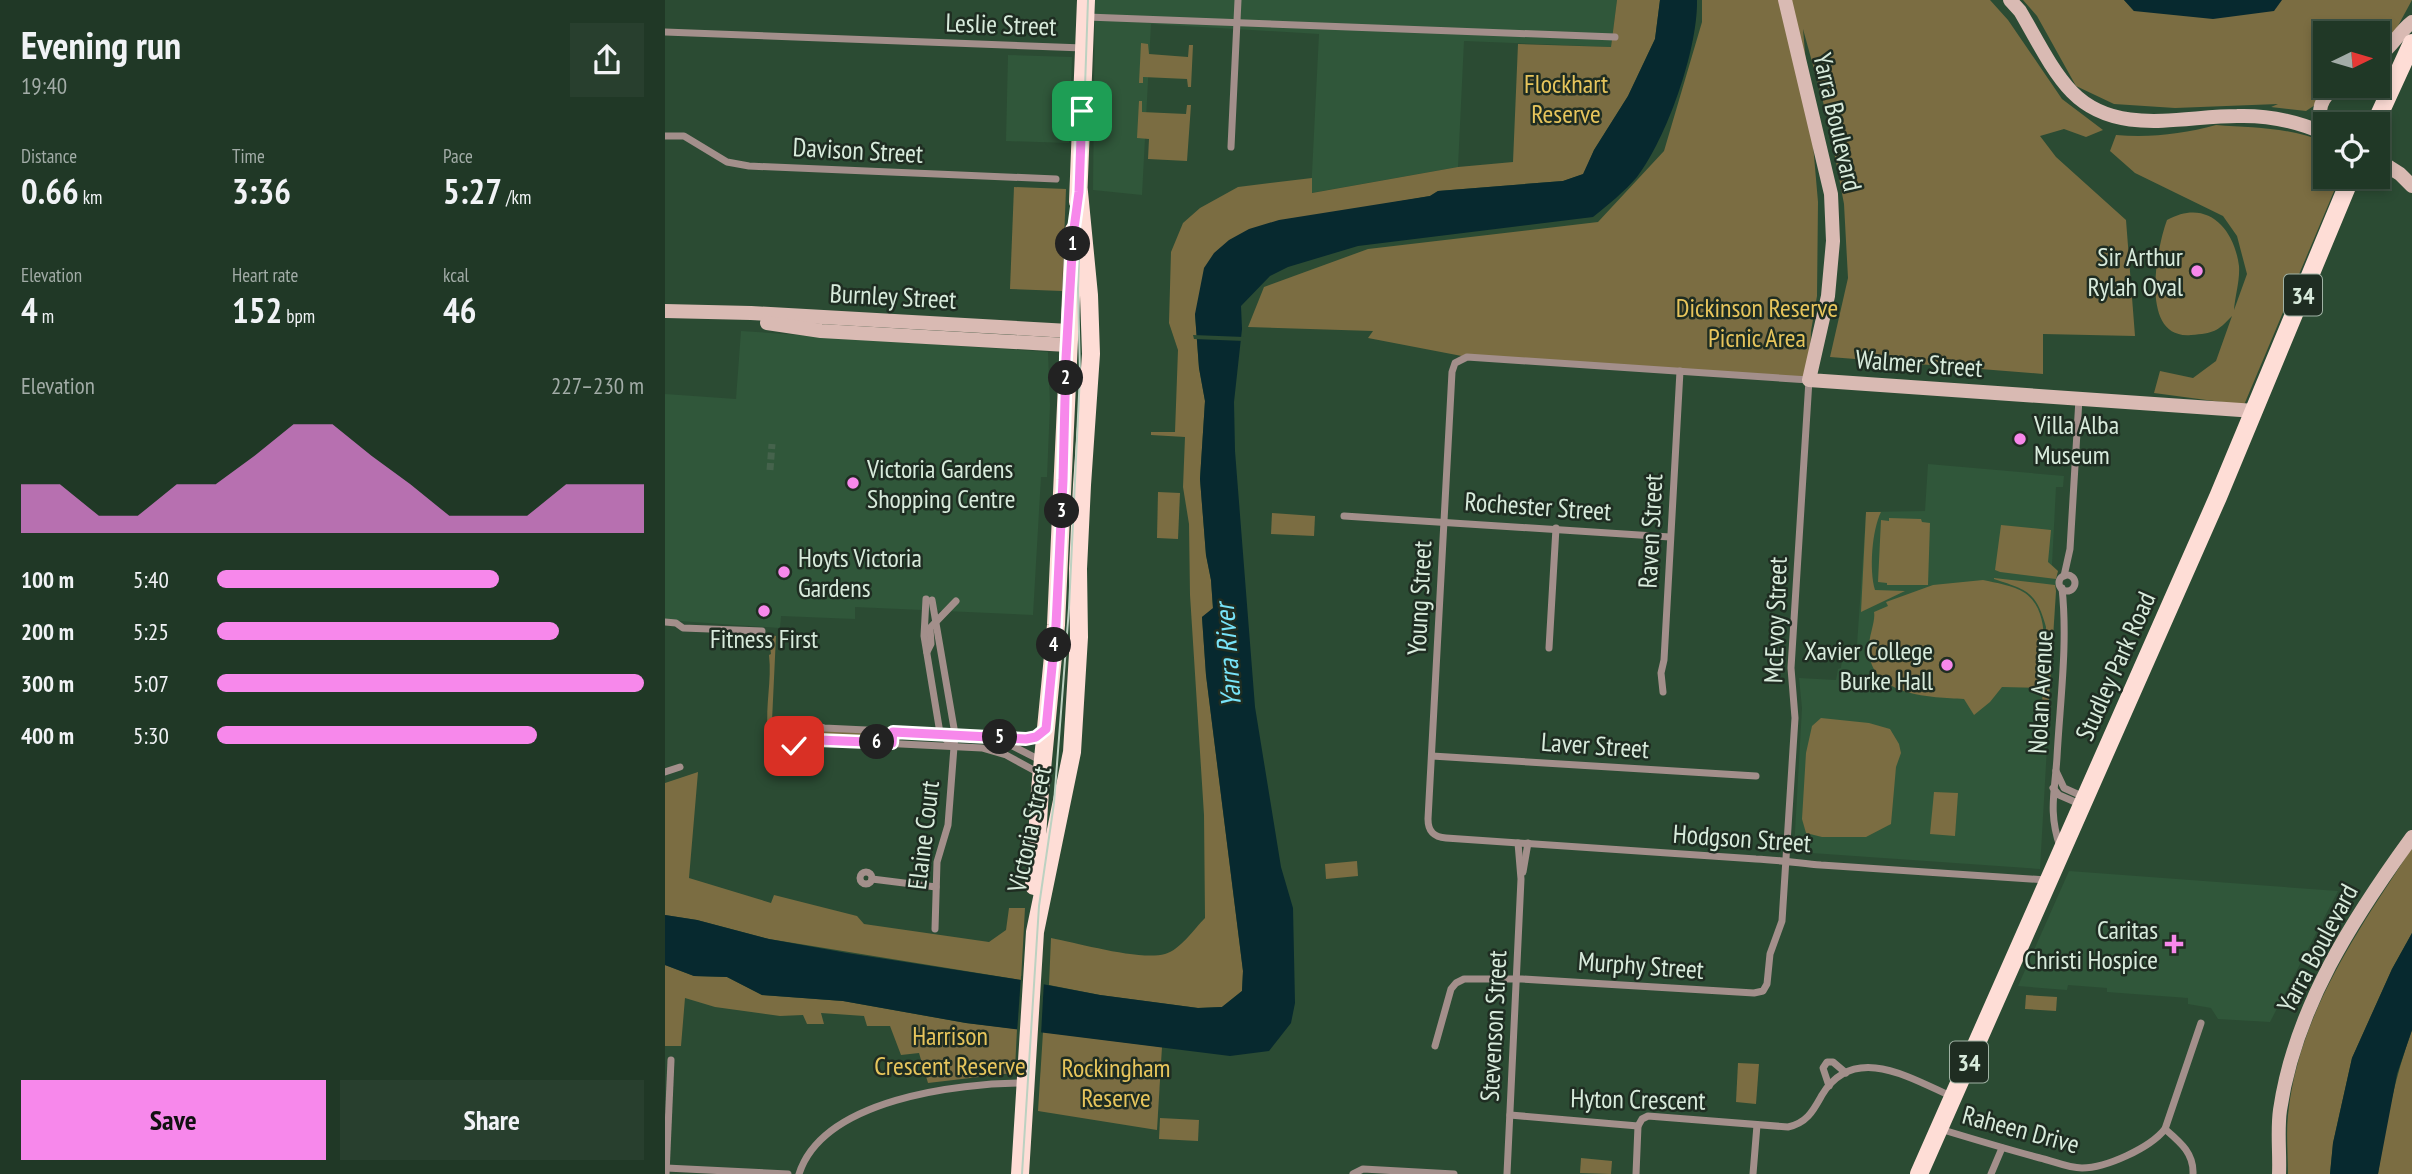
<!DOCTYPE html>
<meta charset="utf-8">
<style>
:root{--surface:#203826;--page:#283f2e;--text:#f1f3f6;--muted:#a2aca7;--line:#3d5243;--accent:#f788eb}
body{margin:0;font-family:"PT Sans Narrow",sans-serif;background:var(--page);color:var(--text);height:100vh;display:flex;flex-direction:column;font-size:26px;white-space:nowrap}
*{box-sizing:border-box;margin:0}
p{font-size:23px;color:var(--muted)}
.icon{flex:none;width:38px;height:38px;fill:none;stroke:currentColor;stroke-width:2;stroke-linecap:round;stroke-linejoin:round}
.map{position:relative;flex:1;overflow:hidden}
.drawer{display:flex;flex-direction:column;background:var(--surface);width:665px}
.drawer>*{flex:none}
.needle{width:46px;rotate:85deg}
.buttons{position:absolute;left:1648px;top:21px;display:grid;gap:14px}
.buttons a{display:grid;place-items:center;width:77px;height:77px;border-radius:0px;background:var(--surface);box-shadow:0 4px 10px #0003,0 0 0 2px var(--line);font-size:35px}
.pin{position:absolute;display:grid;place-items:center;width:60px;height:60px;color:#fff;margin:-30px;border-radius:14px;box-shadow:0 4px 10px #0006}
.km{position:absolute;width:35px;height:35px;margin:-18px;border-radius:50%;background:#222;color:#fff;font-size:19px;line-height:35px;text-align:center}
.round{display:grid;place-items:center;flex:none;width:74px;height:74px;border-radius:0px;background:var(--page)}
.summary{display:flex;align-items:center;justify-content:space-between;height:119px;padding:0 21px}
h1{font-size:38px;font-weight:700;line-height:52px}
.figures{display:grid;grid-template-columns:repeat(3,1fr);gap:10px;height:119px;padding:7px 21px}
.figures div{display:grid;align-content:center}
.figures b{font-size:35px;font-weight:700}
.figures small{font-size:19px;font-weight:400}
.figures p{font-size:19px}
.chart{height:196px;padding:14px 21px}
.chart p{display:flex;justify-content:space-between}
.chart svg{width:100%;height:126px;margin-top:7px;fill:var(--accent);opacity:.7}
.action{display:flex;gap:14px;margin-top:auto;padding:14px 21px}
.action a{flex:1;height:80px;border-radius:0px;background:var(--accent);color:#111;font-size:28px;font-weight:700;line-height:80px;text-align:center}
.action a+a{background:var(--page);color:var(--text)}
ul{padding:0 21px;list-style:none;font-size:23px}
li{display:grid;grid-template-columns:112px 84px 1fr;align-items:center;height:52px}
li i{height:18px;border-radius:9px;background:var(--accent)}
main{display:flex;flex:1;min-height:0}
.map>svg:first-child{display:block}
.built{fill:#30573a}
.green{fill:#7b6d42}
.water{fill:#07292f}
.pier{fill:#2b4b33}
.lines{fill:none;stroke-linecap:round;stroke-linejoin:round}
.street-tunnel{stroke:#45634c;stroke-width:7;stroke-dasharray:7 3.5;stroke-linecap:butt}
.street{stroke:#a38f8b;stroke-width:7}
.secondary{stroke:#d9bab3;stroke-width:14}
.primary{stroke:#feddd6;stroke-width:18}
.tram{stroke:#bcd1c1;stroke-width:2}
.route-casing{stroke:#fff;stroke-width:14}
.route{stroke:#f788eb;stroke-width:9}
.poi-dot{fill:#f788eb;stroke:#1f2d22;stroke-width:2.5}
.labels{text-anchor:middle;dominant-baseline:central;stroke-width:5;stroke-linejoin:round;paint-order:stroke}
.shield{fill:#1f2d22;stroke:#a0b2a4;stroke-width:2}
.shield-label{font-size:24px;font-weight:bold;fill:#d8ebdc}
.street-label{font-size:26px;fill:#d8ebdc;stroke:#1f2d22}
.park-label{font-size:26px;fill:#e7c55c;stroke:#1f2d22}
.poi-label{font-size:26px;fill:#d8ebdc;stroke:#1f2d22;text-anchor:end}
.water-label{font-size:28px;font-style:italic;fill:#78e4f9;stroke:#1f2d22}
</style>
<main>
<section class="drawer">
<div class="summary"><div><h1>Evening run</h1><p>19:40</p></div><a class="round"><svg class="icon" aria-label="share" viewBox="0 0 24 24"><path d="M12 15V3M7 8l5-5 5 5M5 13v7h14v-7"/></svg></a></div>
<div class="figures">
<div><p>Distance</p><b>0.66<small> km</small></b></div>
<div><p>Time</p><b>3:36</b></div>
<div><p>Pace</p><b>5:27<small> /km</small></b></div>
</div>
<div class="figures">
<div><p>Elevation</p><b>4<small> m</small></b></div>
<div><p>Heart rate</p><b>152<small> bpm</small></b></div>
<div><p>kcal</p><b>46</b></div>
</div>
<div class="chart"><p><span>Elevation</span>227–230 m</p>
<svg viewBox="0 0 160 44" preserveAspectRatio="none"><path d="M0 44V27L10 27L20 38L30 38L40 27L50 27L60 17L70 6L80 6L90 17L100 27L110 38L120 38L130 38L140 27L150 27L160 27V44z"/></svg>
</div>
<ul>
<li><b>100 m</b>5:40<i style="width:66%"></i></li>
<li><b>200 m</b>5:25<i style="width:80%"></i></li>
<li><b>300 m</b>5:07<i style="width:100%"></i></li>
<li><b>400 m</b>5:30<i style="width:75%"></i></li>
</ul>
<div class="action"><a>Save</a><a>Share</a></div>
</section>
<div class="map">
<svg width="1747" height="1174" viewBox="0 0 1747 1174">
<rect width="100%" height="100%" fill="#2b4b33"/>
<!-- built -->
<g class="built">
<polygon points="430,0 952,0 946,47 799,41 793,167 646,193 654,34 486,24 477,195 428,190"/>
<polygon points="343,55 407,57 404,143 341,141"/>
<polygon points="76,331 383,352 385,405 382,477 376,477 368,615 190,607 190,619 116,616 115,628 0,620 0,394 71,399"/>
<polygon points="1263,464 1399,476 1398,487 1391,487 1387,565 1393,571 1392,574 1375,869 1132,852 1129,850 1137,708 1134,678 1171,680 1173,669 1176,668 1177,660 1191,660 1201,512 1260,511"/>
<polygon points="1404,871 1673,891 1605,1022 1553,1019 1546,1008 1523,1004 1523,998 1442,992 1442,988 1403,985 1402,990 1353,986"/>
</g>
<!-- green -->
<g class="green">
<path d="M952 0H995L990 39 963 96 929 150 919 174 898 181 773 191 765 196 691 209 530 314 534 368 540 401 535 479 541 555 546 580 548 609 537 617 541 675 578 971 577 991 557 1007 533 1008 435 995 384 985 386 938C413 943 475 961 500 954 515 950 529 929 540 918L539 815 525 595 524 524 518 487 520 437 486 435V432H510L513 350 504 323 506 252 518 223 535 208 573 187 647 178V193L793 167 848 162 853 44 946 47Z"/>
<polygon points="1037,0 1325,0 1343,20 1397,99 1438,130 1421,137 1399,129 1375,136 1391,157 1461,220 1470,336 1378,334 1378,374 1165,357 1183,278 1179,204 1163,120 1138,29 1153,202 1152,296 1146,331 1144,380 802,357 703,338 708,331 583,327 599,287 703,249 933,222 999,151 1037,22"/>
<polygon points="1358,0 1459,0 1469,11 1617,0 1747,0 1728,35 1713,51 1713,33 1661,33 1662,86 1650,105 1641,111 1606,107 1613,104 1510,108 1449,104 1411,86 1372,16"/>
<polygon points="476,43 483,44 484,54 523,57 524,45 528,45 526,87 523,87 522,79 478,77 478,83 474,83"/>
<polygon points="474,101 477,101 477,112 521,114 522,105 526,105 522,161 483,159 484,139 472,138"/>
<path d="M1551 125C1589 128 1626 127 1661 143V177H1675L1579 405 1489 393 1495 371 1528 378 1551 361 1567 316C1552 332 1549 333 1526 335 1473 340 1492 247 1502 220 1541 198 1569 227 1574 266 1575 281 1570 296 1569 310L1582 274 1572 236 1558 216 1470 173 1445 151 1451 135C1485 138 1518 134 1551 125Z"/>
<polygon points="349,187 401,189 397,291 345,289"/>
<polygon points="493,492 515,493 513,539 492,538"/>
<path d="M1201 512H1216C1207 530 1204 570 1210 590L1240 591 1196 612Z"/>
<polygon points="607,513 650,516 649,536 606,534"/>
<polygon points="1224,518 1256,519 1257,522 1265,523 1263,585 1222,585 1222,583 1213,582 1216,520 1224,521"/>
<polygon points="1336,525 1386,530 1383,562 1393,571 1391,579 1335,572 1330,570"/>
<path d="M1329 578 1390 585 1391 591 1383 714 1379 710 1377 704 1381 627C1371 591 1362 590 1329 579Z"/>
<path d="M1318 580C1331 583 1348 585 1360 593 1388 613 1377 659 1376 688L1337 687 1325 702 1309 715 1299 699C1266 697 1210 697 1204 654 1202 639 1211 622 1209 612L1223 606 1221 602 1268 585Z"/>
<path d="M106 635 111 636 107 721 103 732C100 705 107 681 104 655L106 654 104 639H106Z"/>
<polygon points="1156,718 1204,723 1225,729 1234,744 1236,753 1231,767 1226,824 1201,837 1157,837 1141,833 1137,819 1141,753 1147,726"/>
<polygon points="125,725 130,725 139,729 216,734 218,737 216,739 138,736 128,740 121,734"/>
<polygon points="33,772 24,878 106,903 109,895 192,916 199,924 324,942 341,930 344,908 360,908 356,980 104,939 32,920 0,915 0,783"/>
<polygon points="1269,792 1293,793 1290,836 1265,834"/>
<path d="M1747 848V933L1727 969 1687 1058 1668 1143 1665 1174H1623C1623 1154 1621 1134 1623 1115 1633 1015 1694 929 1747 848Z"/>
<polygon points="692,861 693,876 661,879 660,864"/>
<polygon points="0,965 29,976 62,977 97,995 178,1001 301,1023 352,1029 350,1069 348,1073 263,1083 254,1053 236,1055 225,1026 202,1026 199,1016 156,1013 159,1024 142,1024 138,1015 115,1016 50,1007 20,998 16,1046 0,1046"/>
<polygon points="1361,995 1392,997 1391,1011 1360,1009"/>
<path d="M1747 1030V1174H1713C1720 1124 1730 1077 1747 1030Z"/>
<polygon points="378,1032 497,1047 492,1130 373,1111"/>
<polygon points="1073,1063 1094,1064 1091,1104 1071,1102"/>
<polygon points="495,1118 534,1120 533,1141 494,1139"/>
<polygon points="916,1158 947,1161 946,1174 915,1173"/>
</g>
<!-- water -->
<g class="water">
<path d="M995 0H1032C1033 49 1002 138 972 177 959 192 943 205 928 217L693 246 623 267 605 276 576 306 577 329 569 402 570 451 590 707 616 867 628 908 630 1003 626 1023 604 1051 565 1056 301 1023 178 1001 97 995 62 977 29 976 0 965V915L32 920 104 939 182 953 356 980 435 995 533 1008 557 1007 577 991 578 971 541 675 537 617 548 608 546 580 541 555 535 479 540 401 534 368 530 314 539 268 549 253 564 240 584 229 614 220 765 196 773 191 898 181 918 174 929 150 963 96 990 39Z"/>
<polygon points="1459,0 1617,0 1609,11 1548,19 1469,11"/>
<polygon points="1747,933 1747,1030 1732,1074 1713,1174 1665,1174 1668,1143 1687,1058 1727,969"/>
</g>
<!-- pier -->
<g class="pier">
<polygon points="528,335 579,337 579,341 529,339"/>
<polygon points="356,976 379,980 376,1035 352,1033"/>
</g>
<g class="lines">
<!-- street-tunnel -->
<polyline class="street-tunnel" points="105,470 107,444"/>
<!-- street -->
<g class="street">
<polyline points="422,17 950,37"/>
<polyline points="0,32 418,48"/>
<polyline points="0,136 19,136 62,162 84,166 391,179"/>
<polyline points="566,147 573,0"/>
<polyline points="679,516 1005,537"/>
<circle cx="1402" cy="583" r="8"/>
<polyline points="1399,576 1405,549 1414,399"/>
<polyline points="261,599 259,636 275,733 287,746"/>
<polyline points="267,600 290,734 283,825 272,862 270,929"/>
<polyline points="0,622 11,623 18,628 97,631"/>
<polyline points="884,648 891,528"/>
<polyline points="262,652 266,644 265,628 291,601"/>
<polyline points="998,692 996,673 999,660 1015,371"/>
<polyline points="336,737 364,739 378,732"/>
<polyline points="767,756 1091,776"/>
<polyline points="1391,771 1399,788 1419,797"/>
<polyline points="0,772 15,767"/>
<polyline points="374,773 341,755 317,748 155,740 128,746 117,741 115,730 119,722 128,720 159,728 328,736 377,761"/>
<polyline points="1388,788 1394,795 1417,805"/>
<path d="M1395 847C1383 811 1390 792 1392 757 1395 701 1403 644 1397 588"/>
<polyline points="858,872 863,843"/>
<circle cx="201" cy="878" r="6"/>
<polyline points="207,879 271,887"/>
<path d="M770 1046 786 989 791 983 799 979H857L1089 993 1098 991 1102 984 1105 954 1117 921 1130 718 1126 668 1144 380 802 357 790 363 787 372 763 819C763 832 769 837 781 838L1091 859C1113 860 1134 863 1156 865L1382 880"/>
<polyline points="1164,1086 1158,1068 1162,1062 1168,1062 1181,1073"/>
<path d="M845 1115 973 1126 977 1119 983 1116 1123 1127C1142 1123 1148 1111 1157 1095 1189 1042 1247 1079 1288 1097"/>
<path d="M1275 1129C1308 1139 1341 1149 1375 1158 1388 1161 1403 1168 1417 1168 1441 1168 1485 1148 1500 1129 1515 1142 1529 1153 1528 1174"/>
<polyline points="1500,1129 1536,1023"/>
<polyline points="1,1168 123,1174"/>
<polyline points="1,1174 6,1060"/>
<path d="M134 1174C158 1099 293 1083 360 1083"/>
<polyline points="688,1174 698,1169 789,1174"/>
<polyline points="842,1174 856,879 853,843"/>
<polyline points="971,1174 973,1126"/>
<polyline points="1088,1174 1092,1125"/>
<polyline points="1326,1174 1337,1148"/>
</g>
<!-- secondary -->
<g class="secondary">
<polyline points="1120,0 1166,194 1168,241 1163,296 1144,380 1590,411"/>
<path d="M1345 0 1355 11C1371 38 1386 70 1407 92 1451 137 1517 116 1572 116 1602 115 1634 122 1661 134"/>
<path d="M1713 57C1727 47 1734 32 1747 22"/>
<path d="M1655 132C1654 110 1653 99 1672 86"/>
<polyline points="1713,160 1735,174 1747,186"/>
<polyline points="0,311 86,313 404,331"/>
<polyline points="102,323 156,331 402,345"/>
<path d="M1614 1174C1615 1153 1612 1131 1615 1110 1630 1008 1688 918 1747 837"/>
</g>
<!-- primary -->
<g class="primary">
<polyline points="1710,124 1747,43"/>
<polyline points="413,202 421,0"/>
<polyline points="369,886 375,790 391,625 409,230"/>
<polyline points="355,1174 370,932 407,752 414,637 413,569 417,485 426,354 424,295 414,192"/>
<polyline points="1254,1174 1553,497 1686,177"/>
</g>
<!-- tram -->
<polyline class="tram" points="357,1174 374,906 389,803 404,608 415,374 413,289 423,0"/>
</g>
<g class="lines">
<defs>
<polyline id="route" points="129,746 153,740 227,743 228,732 361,739 371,737 381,729 391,625 398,480 401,358 408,236 414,192 417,111"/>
</defs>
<!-- route casing -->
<use href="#route" class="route-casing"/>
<!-- route -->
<use href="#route" class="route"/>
</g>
<!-- markers -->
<g class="poi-dot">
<circle cx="1532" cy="271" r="7"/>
<circle cx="1355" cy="439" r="7"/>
<circle cx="188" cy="483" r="7"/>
<circle cx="119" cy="572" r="7"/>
<circle cx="99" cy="611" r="7"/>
<circle cx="1282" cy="665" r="7"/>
<path d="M1505.5 933.5h7v7h7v7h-7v7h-7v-7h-7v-7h7z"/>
</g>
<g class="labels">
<!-- shield labels -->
<g class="shield">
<rect x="1619" y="274.5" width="38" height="41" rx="5"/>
<rect x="1285" y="1041.5" width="38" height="41" rx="5"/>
</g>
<g class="shield-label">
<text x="1638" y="295">34</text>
<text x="1304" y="1062">34</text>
</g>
<!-- street labels -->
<g class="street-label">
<text transform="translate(336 24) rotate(2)">Leslie Street</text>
<text transform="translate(1173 122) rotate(77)">Yarra Boulevard</text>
<text transform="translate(193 150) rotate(3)">Davison Street</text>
<text transform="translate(228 296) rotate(3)">Burnley Street</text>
<text transform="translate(1254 363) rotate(4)">Walmer Street</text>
<text transform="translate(873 506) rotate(4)">Rochester Street</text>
<text transform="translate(985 531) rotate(-87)">Raven Street</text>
<text transform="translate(754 598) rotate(-87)">Young Street</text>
<text transform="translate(1110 620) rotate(-88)">McEvoy Street</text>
<text transform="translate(1450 666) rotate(-66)">Studley Park Road</text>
<text transform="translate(1375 692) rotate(-87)">Nolan Avenue</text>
<text transform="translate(930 745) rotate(4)">Laver Street</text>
<text transform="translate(364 829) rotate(-78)">Victoria Street</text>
<text transform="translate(258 835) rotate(-83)">Elaine Court</text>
<text transform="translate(1077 838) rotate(4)">Hodgson Street</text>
<text transform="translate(1652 948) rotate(-62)">Yarra Boulevard</text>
<text transform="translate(976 965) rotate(4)">Murphy Street</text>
<text transform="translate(828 1026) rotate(-87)">Stevenson Street</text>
<text transform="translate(973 1099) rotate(1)">Hyton Crescent</text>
<text transform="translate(1356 1129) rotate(15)">Raheen Drive</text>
</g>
<!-- park labels -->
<g class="park-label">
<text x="901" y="83">Flockhart<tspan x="901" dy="30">Reserve</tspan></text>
<text x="1092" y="307">Dickinson Reserve<tspan x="1092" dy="30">Picnic Area</tspan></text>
<text x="285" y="1035">Harrison<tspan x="285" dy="30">Crescent Reserve</tspan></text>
<text x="451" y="1067">Rockingham<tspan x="451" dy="30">Reserve</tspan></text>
</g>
<!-- poi labels -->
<g class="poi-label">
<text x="1518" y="256">Sir Arthur<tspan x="1518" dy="30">Rylah Oval</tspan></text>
<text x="1369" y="424" text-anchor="start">Villa Alba<tspan x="1369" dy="30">Museum</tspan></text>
<text x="202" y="468" text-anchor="start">Victoria Gardens<tspan x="202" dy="30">Shopping Centre</tspan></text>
<text x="133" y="557" text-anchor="start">Hoyts Victoria<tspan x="133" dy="30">Gardens</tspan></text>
<text x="99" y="638" text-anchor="middle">Fitness First</text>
<text x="1268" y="650">Xavier College<tspan x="1268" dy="30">Burke Hall</tspan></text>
<text x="1493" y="929">Caritas<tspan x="1493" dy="30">Christi Hospice</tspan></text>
</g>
<!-- water labels -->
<g class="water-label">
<text transform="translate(562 656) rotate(-94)">Yarra River</text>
</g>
</g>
</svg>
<div class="buttons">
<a><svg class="needle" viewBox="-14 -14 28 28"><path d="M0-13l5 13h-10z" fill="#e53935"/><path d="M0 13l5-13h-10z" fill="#a2aca7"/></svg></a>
<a><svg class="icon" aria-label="locate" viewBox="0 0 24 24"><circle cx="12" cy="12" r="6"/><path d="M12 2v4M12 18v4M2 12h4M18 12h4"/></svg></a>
</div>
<div class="pin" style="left:417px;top:111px;background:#1e9e55"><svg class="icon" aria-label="arrive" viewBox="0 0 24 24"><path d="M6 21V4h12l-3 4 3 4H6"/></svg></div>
<div class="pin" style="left:129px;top:746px;background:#d93025"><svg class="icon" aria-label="check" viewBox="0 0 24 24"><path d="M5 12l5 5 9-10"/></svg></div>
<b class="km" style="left:408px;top:244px">1</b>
<b class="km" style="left:401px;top:378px">2</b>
<b class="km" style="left:397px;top:511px">3</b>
<b class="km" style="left:389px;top:645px">4</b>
<b class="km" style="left:335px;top:737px">5</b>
<b class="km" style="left:212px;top:742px">6</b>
</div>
</main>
